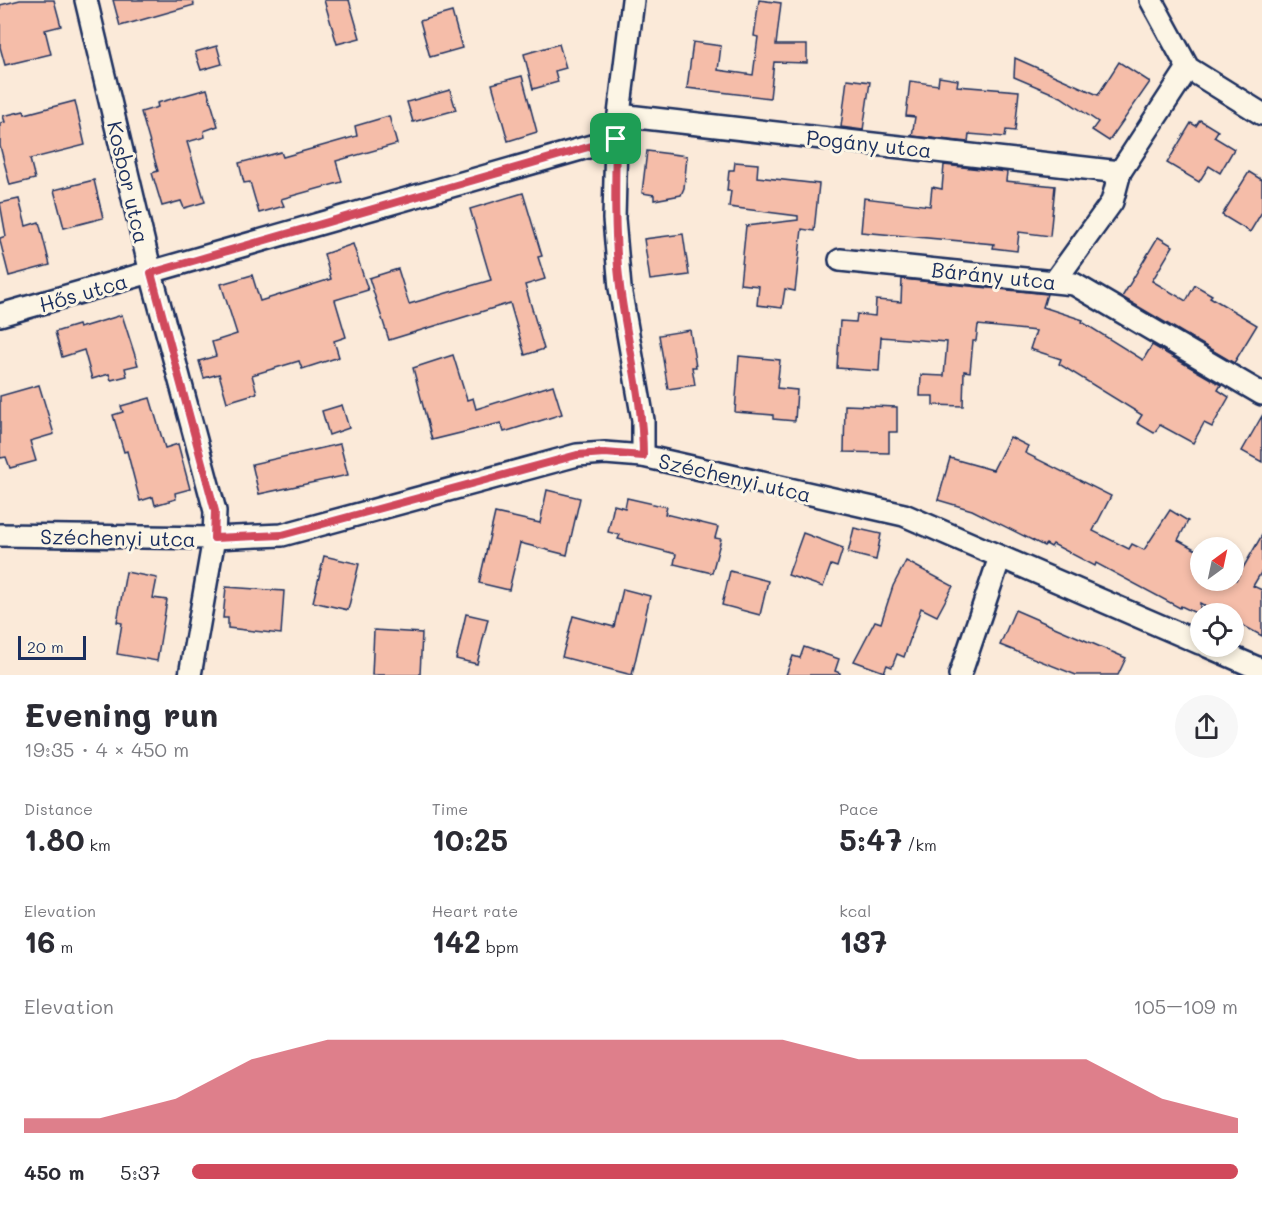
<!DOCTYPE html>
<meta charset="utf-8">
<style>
:root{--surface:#fff;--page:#f7f7f7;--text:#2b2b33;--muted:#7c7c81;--accent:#d1495b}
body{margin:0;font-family:Mali,sans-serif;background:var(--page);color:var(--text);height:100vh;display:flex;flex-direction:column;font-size:22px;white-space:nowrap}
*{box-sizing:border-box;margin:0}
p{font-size:20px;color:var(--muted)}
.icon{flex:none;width:33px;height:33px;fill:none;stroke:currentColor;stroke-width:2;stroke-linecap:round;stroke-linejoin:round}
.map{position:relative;height:675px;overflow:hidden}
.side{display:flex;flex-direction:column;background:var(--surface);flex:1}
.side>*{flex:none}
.needle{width:39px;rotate:33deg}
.controls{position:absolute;left:1190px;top:537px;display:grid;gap:12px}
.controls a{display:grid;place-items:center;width:54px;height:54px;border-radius:50%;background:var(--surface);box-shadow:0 3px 9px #0003;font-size:30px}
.scale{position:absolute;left:18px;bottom:15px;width:68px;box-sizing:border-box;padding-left:6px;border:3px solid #1b2f5e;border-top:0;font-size:16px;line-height:21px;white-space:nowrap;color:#1b2f5e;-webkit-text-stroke:4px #fcf5e5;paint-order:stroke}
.pin{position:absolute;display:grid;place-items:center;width:51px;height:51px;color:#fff;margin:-26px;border-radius:12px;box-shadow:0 3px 9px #0006}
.round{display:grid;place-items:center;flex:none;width:63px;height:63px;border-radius:32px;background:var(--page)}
.summary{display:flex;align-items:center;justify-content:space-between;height:102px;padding:0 24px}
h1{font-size:33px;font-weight:800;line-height:45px}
.stats{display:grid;grid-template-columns:repeat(3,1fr);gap:9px;height:102px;padding:6px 24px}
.stats div{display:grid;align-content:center}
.stats b{font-size:30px;font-weight:800}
.stats small{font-size:16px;font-weight:400}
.stats p{font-size:16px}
.chart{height:168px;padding:12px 24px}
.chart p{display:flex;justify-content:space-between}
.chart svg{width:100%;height:108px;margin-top:6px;fill:var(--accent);opacity:.7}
ul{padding:0 24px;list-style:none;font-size:20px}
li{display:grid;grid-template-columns:96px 72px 1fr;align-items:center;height:45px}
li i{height:15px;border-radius:8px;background:var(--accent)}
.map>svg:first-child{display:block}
.building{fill:#f5bda9;stroke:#1b2f5e;stroke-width:1.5}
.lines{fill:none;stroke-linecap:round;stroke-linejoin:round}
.minor-casing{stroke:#1b2f5e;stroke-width:26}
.minor{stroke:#fcf5e5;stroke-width:21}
.route-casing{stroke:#fff;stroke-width:12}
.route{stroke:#d1495b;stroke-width:8}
.labels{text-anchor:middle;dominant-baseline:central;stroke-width:6;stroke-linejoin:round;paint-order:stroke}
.street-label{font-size:21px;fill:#1b2f5e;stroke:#fcf5e5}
</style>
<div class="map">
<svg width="1262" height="675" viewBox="0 0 1262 675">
<rect width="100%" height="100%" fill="#fbead9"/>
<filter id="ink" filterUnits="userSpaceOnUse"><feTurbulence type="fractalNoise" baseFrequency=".0167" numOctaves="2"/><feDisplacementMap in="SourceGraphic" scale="12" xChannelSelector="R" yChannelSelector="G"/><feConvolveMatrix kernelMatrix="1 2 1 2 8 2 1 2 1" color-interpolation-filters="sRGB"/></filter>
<g filter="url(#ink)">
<!-- building -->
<g class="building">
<polygon points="20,0 54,0 61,26 45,30 51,54 5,65 0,47 0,5"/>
<polygon points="113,0 193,0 194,5 120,26"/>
<polygon points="324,0 349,0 360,38 337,44"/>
<polygon points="759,0 781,3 776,45 807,45 807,63 774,62 770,98 687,88 693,42 721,46 718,70 753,75 758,37 754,36"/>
<polygon points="452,12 462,48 430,57 420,21"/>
<polygon points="559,44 566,68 555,71 558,82 533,89 524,54"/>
<polygon points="217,46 222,64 201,70 195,52"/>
<polygon points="1015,58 1098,95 1119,62 1150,82 1109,141 1092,130 1098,122 1061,97 1014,77"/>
<polygon points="522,76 537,132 508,141 492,84"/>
<polygon points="939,77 958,80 957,86 1019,91 1015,131 1006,130 1005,137 969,134 968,142 912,136 915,117 906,116 910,81 938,85"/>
<polygon points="847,79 870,82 863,130 841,127"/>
<polygon points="207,89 218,126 204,131 205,137 187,142 205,202 184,208 181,201 162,206 152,173 158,171 141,112 158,107 157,103"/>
<polygon points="450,90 456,110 413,122 407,102"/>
<polygon points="75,101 85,145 30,159 35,179 10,185 0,146 0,123 5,122 3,116 24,111 25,114"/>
<polygon points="389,116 397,144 336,161 342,182 281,199 284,206 259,213 250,182 244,183 239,163 281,152 283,157 357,136 355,126"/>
<polygon points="1200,120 1218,131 1214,137 1234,149 1220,173 1209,166 1199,182 1167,163 1191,123 1196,126"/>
<polygon points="647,151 687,156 684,188 681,195 654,200 654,195 642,193"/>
<polygon points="735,162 758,164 757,177 819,184 814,231 802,229 795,291 785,289 782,308 757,305 759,286 740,284 746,226 798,220 798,216 729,207 731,191 727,191 729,170 734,170"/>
<polygon points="944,165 1007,172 1006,181 1055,186 1050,236 1019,232 1017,251 993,248 994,244 861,232 864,198 930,206 932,187 942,189"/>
<polygon points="1249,172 1262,180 1262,212 1250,232 1222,215"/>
<polygon points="94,180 103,218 64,228 54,190"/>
<polygon points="523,193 542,256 538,257 545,279 525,285 544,349 525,355 510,303 389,340 369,278 398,269 409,304 491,280 470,209"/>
<polygon points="19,199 26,226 39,222 50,265 9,276 0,241 0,238 6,236 0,203"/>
<polygon points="683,234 689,275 650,280 644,239"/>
<polygon points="1158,237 1173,246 1152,281 1186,301 1195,285 1212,295 1210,297 1257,325 1234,363 1122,297"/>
<polygon points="353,244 368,290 335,300 346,337 334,341 339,357 302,369 299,361 252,375 257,393 227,402 219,374 204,378 199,361 216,356 212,342 237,334 221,284 252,275 260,301 331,279 324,254"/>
<polygon points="902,279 1047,294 1043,307 1083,320 1082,322 1143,360 1152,345 1221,385 1218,390 1229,397 1212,427 1204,423 1193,443 1160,425 1154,433 1137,423 1142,415 1059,364 1061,359 1030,349 1036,331 978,325 976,341 973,341 970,372 964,371 963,406 933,405 933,396 920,396 921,375 944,376 947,342 881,337 879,371 837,368 840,321 856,322 857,314 875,316 876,300 901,302"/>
<polygon points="122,315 138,365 125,368 127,376 111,380 109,374 92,379 84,350 62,357 55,332 78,325 79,328"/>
<polygon points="690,330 696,367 692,367 695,385 668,389 659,335"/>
<polygon points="453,355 467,400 473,398 476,409 553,385 562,414 504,432 501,423 432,440 413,368"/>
<polygon points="739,356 780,360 777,388 797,390 795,421 773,419 773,415 735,412"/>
<polygon points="39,385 54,434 30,441 36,461 10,468 6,457 0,458 0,396"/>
<polygon points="150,398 165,448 178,444 190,489 175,493 176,499 155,505 153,497 140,501 127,451 124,452 113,415 123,412 121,406"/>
<polygon points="342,405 349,428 329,435 322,411"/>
<polygon points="845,405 897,407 897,432 889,432 889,453 844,452"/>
<polygon points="1262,416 1262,462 1242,451"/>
<polygon points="1010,437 1028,446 1025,453 1111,496 1093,531 1129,549 1132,544 1144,550 1170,510 1188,521 1178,540 1200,552 1200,580 1236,580 1262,535 1262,571 1253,586 1262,590 1262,636 1233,620 1233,614 1220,614 1200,603 1200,615 1181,606 1180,608 1096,563 1095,566 1053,544 1051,547 1046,544 1044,546 972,510 938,500 950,458 993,470"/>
<polygon points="340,444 348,475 259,494 252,464"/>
<polygon points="547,490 580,498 567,555 520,543 509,590 479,583 495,513 540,523"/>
<polygon points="627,498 667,507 665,514 718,527 715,538 721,539 712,573 674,564 676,554 618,539 620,535 608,532 614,505 625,508"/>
<polygon points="854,528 881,534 876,560 848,553"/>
<polygon points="803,533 843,548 837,567 831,565 823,587 788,575"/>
<polygon points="324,556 359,564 348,610 313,602"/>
<polygon points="906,561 953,586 937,616 921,608 904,657 897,654 892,667 887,665 884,672 854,661 875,621 881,623 893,586"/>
<polygon points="730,571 768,581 760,615 722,605"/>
<polygon points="126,572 157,578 153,598 167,600 157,661 117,654 122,623 117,622"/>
<polygon points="226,587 284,591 281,634 228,628 228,618 223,618"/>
<polygon points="623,589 650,596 632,675 562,657 573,616 614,627"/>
<polygon points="1015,610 1126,658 1118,675 1076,675 1000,645"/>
<polygon points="466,614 488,619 477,664 456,659"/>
<polygon points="374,630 422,633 420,675 372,675"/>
<polygon points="804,647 839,659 835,671 840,673 840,675 786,675 793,656 800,658"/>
</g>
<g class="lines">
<defs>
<g id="minor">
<polyline points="86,0 151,273 215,511 214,538 190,675"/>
<polyline points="633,0 616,139 614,219 620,288 643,420 643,456"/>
<polyline points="1151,0 1188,68 1262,114"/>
<polyline points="619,115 1120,172"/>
<polyline points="840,260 1074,284 1262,394"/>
<polyline points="1055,281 1112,202 1120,172 1188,68"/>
<polyline points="0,315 616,139"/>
<polyline points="0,535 214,538 282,535 577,455 605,453 643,456 904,515 1200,643"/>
<polyline points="1207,646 1262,670"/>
<polyline points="960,675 1000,557"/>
</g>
</defs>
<!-- minor casing -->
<use href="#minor" class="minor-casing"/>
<!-- minor -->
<use href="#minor" class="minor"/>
</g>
</g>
<g class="lines" filter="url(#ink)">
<defs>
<path id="route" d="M616 139C615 188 614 237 620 287 627 344 643 398 643 456L605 453 577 455 282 535 214 538 215 511 151 273Z"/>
</defs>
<!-- route casing -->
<use href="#route" class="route-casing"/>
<!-- route -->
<use href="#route" class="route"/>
</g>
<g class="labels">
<!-- street labels -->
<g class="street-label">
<text transform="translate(869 143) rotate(6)">Pogány utca</text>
<text transform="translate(129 182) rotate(77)">Kosbor utca</text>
<text transform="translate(994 275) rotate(6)">Bárány utca</text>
<text transform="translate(83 292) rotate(-16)">Hős utca</text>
<text transform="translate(735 477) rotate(13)">Széchenyi utca</text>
<text transform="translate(118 537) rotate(1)">Széchenyi utca</text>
</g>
</g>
</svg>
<div class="controls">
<a><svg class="needle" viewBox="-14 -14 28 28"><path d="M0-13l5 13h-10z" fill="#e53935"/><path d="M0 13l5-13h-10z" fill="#7c7c81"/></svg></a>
<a><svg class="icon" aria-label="locate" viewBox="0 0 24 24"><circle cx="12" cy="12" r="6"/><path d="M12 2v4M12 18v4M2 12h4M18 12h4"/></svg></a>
</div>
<div class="scale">20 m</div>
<div class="pin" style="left:616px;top:139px;background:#1e9e55"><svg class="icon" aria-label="arrive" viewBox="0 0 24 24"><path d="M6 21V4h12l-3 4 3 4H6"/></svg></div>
</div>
<section class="side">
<div class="summary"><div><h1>Evening run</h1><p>19:35 · 4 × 450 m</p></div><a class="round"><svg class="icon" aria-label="share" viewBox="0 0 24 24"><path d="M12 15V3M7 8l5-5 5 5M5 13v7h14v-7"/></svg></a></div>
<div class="stats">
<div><p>Distance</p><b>1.80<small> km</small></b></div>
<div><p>Time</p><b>10:25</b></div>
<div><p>Pace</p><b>5:47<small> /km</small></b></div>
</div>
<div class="stats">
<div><p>Elevation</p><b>16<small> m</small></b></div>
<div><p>Heart rate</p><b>142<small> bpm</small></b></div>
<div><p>kcal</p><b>137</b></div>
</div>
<div class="chart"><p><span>Elevation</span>105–109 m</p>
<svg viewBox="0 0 160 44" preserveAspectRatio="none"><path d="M0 44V38L10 38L20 30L30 14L40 6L50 6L60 6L70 6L80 6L90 6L100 6L110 14L120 14L130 14L140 14L150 30L160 38V44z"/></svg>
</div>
<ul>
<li><b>450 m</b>5:37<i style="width:100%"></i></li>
</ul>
</section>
